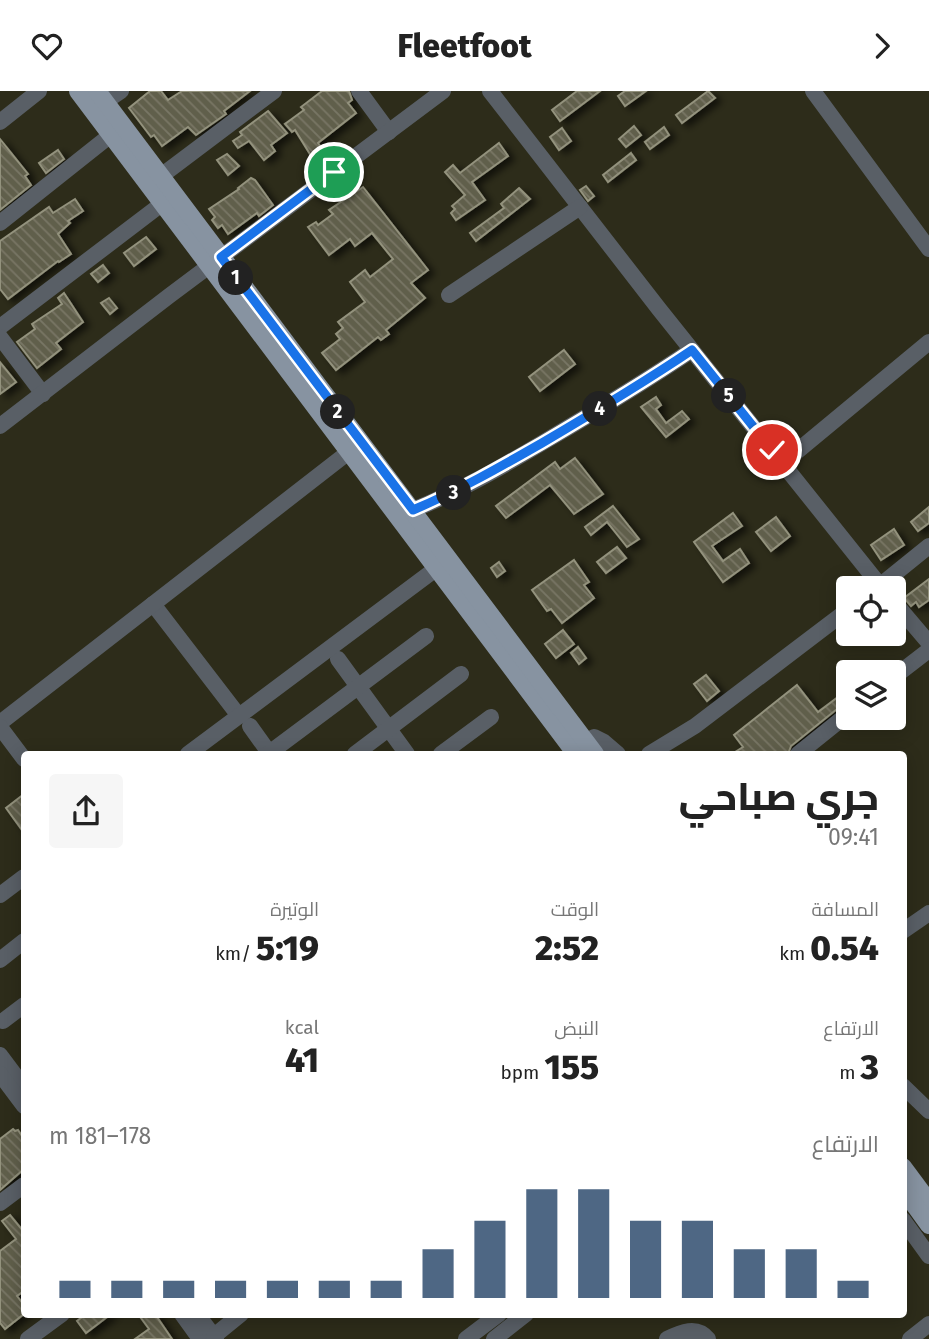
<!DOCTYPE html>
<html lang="ar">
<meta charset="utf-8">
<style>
:root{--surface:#fff;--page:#f6f6f6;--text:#222;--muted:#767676;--accent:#4e6784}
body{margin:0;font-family:"Fira Sans",Cairo,sans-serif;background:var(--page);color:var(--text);direction:rtl;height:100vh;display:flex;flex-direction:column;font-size:26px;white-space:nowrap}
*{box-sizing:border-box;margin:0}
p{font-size:23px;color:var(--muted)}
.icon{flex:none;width:38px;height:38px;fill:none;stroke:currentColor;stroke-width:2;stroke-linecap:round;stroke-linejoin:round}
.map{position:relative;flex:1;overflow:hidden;direction:ltr}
.sheet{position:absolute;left:21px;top:660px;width:886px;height:567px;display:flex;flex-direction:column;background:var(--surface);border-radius:7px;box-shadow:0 4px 18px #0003;direction:rtl}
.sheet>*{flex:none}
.buttons{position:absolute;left:836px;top:485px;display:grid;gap:14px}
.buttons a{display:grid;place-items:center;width:70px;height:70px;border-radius:7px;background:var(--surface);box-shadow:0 4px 18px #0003;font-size:35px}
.pin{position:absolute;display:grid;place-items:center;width:60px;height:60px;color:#fff;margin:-30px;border:4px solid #fff;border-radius:50%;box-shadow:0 2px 7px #0007}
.km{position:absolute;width:35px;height:35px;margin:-18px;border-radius:50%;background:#222;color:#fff;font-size:19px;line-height:35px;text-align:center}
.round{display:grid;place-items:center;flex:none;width:74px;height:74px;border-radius:7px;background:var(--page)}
.summary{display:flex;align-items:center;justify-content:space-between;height:119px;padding:0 28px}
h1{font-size:38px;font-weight:800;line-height:52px}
.figures{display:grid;grid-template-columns:repeat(3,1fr);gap:10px;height:119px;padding:7px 28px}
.figures div{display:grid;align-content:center}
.figures b{font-size:35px;font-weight:800}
.figures small{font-size:19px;font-weight:400}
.figures p{font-size:19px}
.chart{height:196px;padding:14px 28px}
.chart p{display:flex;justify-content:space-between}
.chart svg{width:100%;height:126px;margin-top:7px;stroke:var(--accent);stroke-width:6}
header{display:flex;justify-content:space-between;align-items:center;height:91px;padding:0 28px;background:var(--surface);font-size:32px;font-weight:800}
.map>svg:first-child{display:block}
.building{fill:url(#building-back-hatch);stroke:#93927d;stroke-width:2;filter:url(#shadow)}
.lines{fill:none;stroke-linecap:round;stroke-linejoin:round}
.minor{stroke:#595f66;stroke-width:16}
.major{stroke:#8793a1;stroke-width:18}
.route-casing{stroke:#fff;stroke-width:14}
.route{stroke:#1a73e8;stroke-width:9}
</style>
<header><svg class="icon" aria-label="forward" viewBox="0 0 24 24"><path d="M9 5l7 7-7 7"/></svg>Fleetfoot<svg class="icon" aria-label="heart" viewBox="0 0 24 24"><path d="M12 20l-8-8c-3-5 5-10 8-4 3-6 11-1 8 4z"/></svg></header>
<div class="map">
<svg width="929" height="1248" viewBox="0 0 929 1248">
<defs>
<pattern id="building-back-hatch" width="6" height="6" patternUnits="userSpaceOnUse" patternTransform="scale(1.75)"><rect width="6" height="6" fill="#615f4c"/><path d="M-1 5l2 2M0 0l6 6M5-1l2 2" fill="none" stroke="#787665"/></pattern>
<filter id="shadow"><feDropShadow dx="6" dy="3.5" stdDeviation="3.5" flood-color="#0009"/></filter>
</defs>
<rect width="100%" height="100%" fill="#2d2c1a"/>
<!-- building -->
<g class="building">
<polygon points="150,0 161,0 168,9 182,0 250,0 224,20 226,23 196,44 188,36 162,55 154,44 151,46 129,17"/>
<polygon points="322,0 349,0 352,9 348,12 356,22 318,52 324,61 313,68 295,39 292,41 285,33 304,19 301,16"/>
<polygon points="577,0 600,0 560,30 552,19"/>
<polygon points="625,0 646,0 625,15 618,5"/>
<polygon points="708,0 715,7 682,32 676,24"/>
<polygon points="268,20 287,42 271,54 275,60 264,69 249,50 238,57 233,50 242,44 240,41"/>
<polygon points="634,35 641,44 626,56 619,48"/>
<polygon points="664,36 669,44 650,58 645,51"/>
<polygon points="562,37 571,50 559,59 550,46"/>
<polygon points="0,48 28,83 25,85 31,94 0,119"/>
<polygon points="499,52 508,65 472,91 485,109 456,129 451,122 455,118 452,115 465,104 445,81 453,74 460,82"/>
<polygon points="58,59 64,68 46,82 39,72"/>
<polygon points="631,62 636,69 608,91 603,84"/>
<polygon points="227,63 239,75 228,84 217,69"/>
<polygon points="251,87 255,89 273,114 259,125 257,122 228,143 222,134 218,137 212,129 215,126 209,118 239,98 238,97"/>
<polygon points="586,95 594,105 588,110 580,99"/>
<polygon points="363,96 428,179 411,192 425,207 386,239 389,243 381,249 378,246 336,279 322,262 340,248 336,243 343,237 338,231 365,211 350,191 365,179 370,186 393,168 372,142 355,155 350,148 329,164 308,136 316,131 318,134 333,123 329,119"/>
<polygon points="519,97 530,108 476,150 470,142 504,117 501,113"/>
<polygon points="75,108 83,120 68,130 70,132 58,143 71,163 59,171 58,170 8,208 0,198 0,150 49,116 53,122"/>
<polygon points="146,146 156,158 134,175 124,162"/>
<polygon points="103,174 109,182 98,191 91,183"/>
<polygon points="64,202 83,231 56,252 61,258 37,277 17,251 35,238 32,233 62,213 58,207"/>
<polygon points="109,207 117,217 110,223 101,212"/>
<polygon points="564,259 575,273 540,300 529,286"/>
<polygon points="0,271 16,291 0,303"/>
<polygon points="656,306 661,314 656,318 666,332 682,320 689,328 666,346 641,316"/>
<polygon points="575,367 603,403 574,423 550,394 506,427 496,415 555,371 560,378"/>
<polygon points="613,415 639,448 627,456 607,431 591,444 585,436"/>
<polygon points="929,416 929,432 918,440 911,431"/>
<polygon points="733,422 742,435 712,455 723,470 740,458 749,472 723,491 694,451"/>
<polygon points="776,426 790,445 771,460 756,441"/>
<polygon points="894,438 904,454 881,469 871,454"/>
<polygon points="617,456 626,467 606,482 597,471"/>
<polygon points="574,469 589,491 584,494 594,507 562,532 551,518 547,520 532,499"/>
<polygon points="499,471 505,480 497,486 491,477"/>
<polygon points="929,488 929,509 919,516 916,511 911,515 904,507"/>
<polygon points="563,539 574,553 556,567 545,553"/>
<polygon points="578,556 586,567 579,573 571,562"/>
<polygon points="706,584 719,600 707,610 694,593"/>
<polygon points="797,594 818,621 842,603 847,610 791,655 788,663 732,663 743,656 734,644"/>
<polygon points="24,703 24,742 6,717"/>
<polygon points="13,1038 15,1040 18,1039 24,1048 24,1078 0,1099 0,1048"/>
<polygon points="10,1124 24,1141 24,1200 17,1205 24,1214 24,1223 5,1238 0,1232 0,1160 16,1148 2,1130"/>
<polygon points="86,1223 111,1223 86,1242 77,1230"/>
<polygon points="138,1223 155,1223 172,1248 135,1248 149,1238"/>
</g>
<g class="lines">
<!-- minor -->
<g class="minor">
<polyline points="359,0 389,41"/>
<polyline points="490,0 659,218 882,497"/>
<polyline points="813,0 929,158"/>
<polyline points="105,11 121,0"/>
<polyline points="0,31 39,0"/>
<polyline points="161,85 274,0"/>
<polyline points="0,132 112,43"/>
<polyline points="449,204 580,116"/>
<polyline points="0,236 163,112"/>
<polyline points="0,246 43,303"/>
<polyline points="0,335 169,205 443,0"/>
<polyline points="783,372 929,251"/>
<path d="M413 419C458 401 500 377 542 352 593 322 643 292 692 259"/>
<polyline points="877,497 929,455"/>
<polyline points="894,511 929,552"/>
<polyline points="153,513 239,625"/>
<polyline points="338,568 407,663"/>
<polyline points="894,586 929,559"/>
<polyline points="0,632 350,360"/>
<polyline points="250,635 270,663"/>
<polyline points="0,636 24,668"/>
<polyline points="576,659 594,646 604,651 618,663"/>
<polyline points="188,663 437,477"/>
<polyline points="268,663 426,545"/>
<polyline points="355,663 461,583"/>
<polyline points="441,663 491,626"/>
<polyline points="649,663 695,635 849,518"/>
<polyline points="798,663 849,622"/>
<polyline points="0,804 24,786"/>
<polyline points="903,840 929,822"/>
<polyline points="0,869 24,850"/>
<polyline points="3,930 24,914"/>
<polyline points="0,964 24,996"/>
<polyline points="0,983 24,1015"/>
<polyline points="903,995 929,1020"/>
<polyline points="0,1112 24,1094"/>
<polyline points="903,1129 929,1165"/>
<polyline points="182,1223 200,1248"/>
<polyline points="197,1223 216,1248"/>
<polyline points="214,1245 241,1223"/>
<polyline points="28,1248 62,1223"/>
<polyline points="466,1248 499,1223"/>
<polyline points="494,1248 526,1223"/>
<path d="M667 1248C681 1241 697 1234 708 1248"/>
<polyline points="910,1248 929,1233"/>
</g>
<!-- major -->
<g class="major">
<polyline points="78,0 576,663"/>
<polyline points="97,0 595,663"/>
<polyline points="903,1076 929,1111"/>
<polyline points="903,1098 929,1134"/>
</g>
</g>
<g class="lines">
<defs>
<path id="route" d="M334 81 221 166 413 419C458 400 500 376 542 352 593 322 643 292 692 259L772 359"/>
</defs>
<!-- route casing -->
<use href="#route" class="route-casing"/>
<!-- route -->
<use href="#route" class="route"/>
</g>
</svg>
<div class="buttons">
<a><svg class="icon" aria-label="locate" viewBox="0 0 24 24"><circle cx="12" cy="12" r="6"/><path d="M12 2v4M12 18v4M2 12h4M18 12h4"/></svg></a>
<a><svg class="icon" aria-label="layers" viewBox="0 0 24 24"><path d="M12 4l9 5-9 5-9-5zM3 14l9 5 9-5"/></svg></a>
</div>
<div class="pin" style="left:334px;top:81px;background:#1e9e55"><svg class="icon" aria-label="arrive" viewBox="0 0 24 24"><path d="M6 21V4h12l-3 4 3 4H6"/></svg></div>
<div class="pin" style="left:772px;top:359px;background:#d93025"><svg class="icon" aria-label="check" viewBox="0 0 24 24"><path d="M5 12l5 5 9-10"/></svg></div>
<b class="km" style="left:236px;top:187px">1</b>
<b class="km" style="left:338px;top:321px">2</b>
<b class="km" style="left:454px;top:402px">3</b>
<b class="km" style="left:600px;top:318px">4</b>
<b class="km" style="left:729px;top:305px">5</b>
<section class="sheet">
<div class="summary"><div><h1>جري صباحي</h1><p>09:41</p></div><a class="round"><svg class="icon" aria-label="share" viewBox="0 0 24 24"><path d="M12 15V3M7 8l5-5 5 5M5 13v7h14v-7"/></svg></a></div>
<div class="figures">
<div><p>المسافة</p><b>0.54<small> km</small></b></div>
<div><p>الوقت</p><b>2:52</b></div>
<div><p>الوتيرة</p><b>5:19<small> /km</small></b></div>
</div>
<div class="figures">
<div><p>الارتفاع</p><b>3<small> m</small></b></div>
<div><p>النبض</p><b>155<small> bpm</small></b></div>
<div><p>kcal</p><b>41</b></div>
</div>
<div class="chart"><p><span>الارتفاع</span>178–181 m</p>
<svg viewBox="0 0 160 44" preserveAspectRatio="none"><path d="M5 44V38M15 44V38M25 44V38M35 44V38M45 44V38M55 44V38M65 44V38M75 44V27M85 44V17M95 44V6M105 44V6M115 44V17M125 44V17M135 44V27M145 44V27M155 44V38"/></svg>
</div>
</section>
</div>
